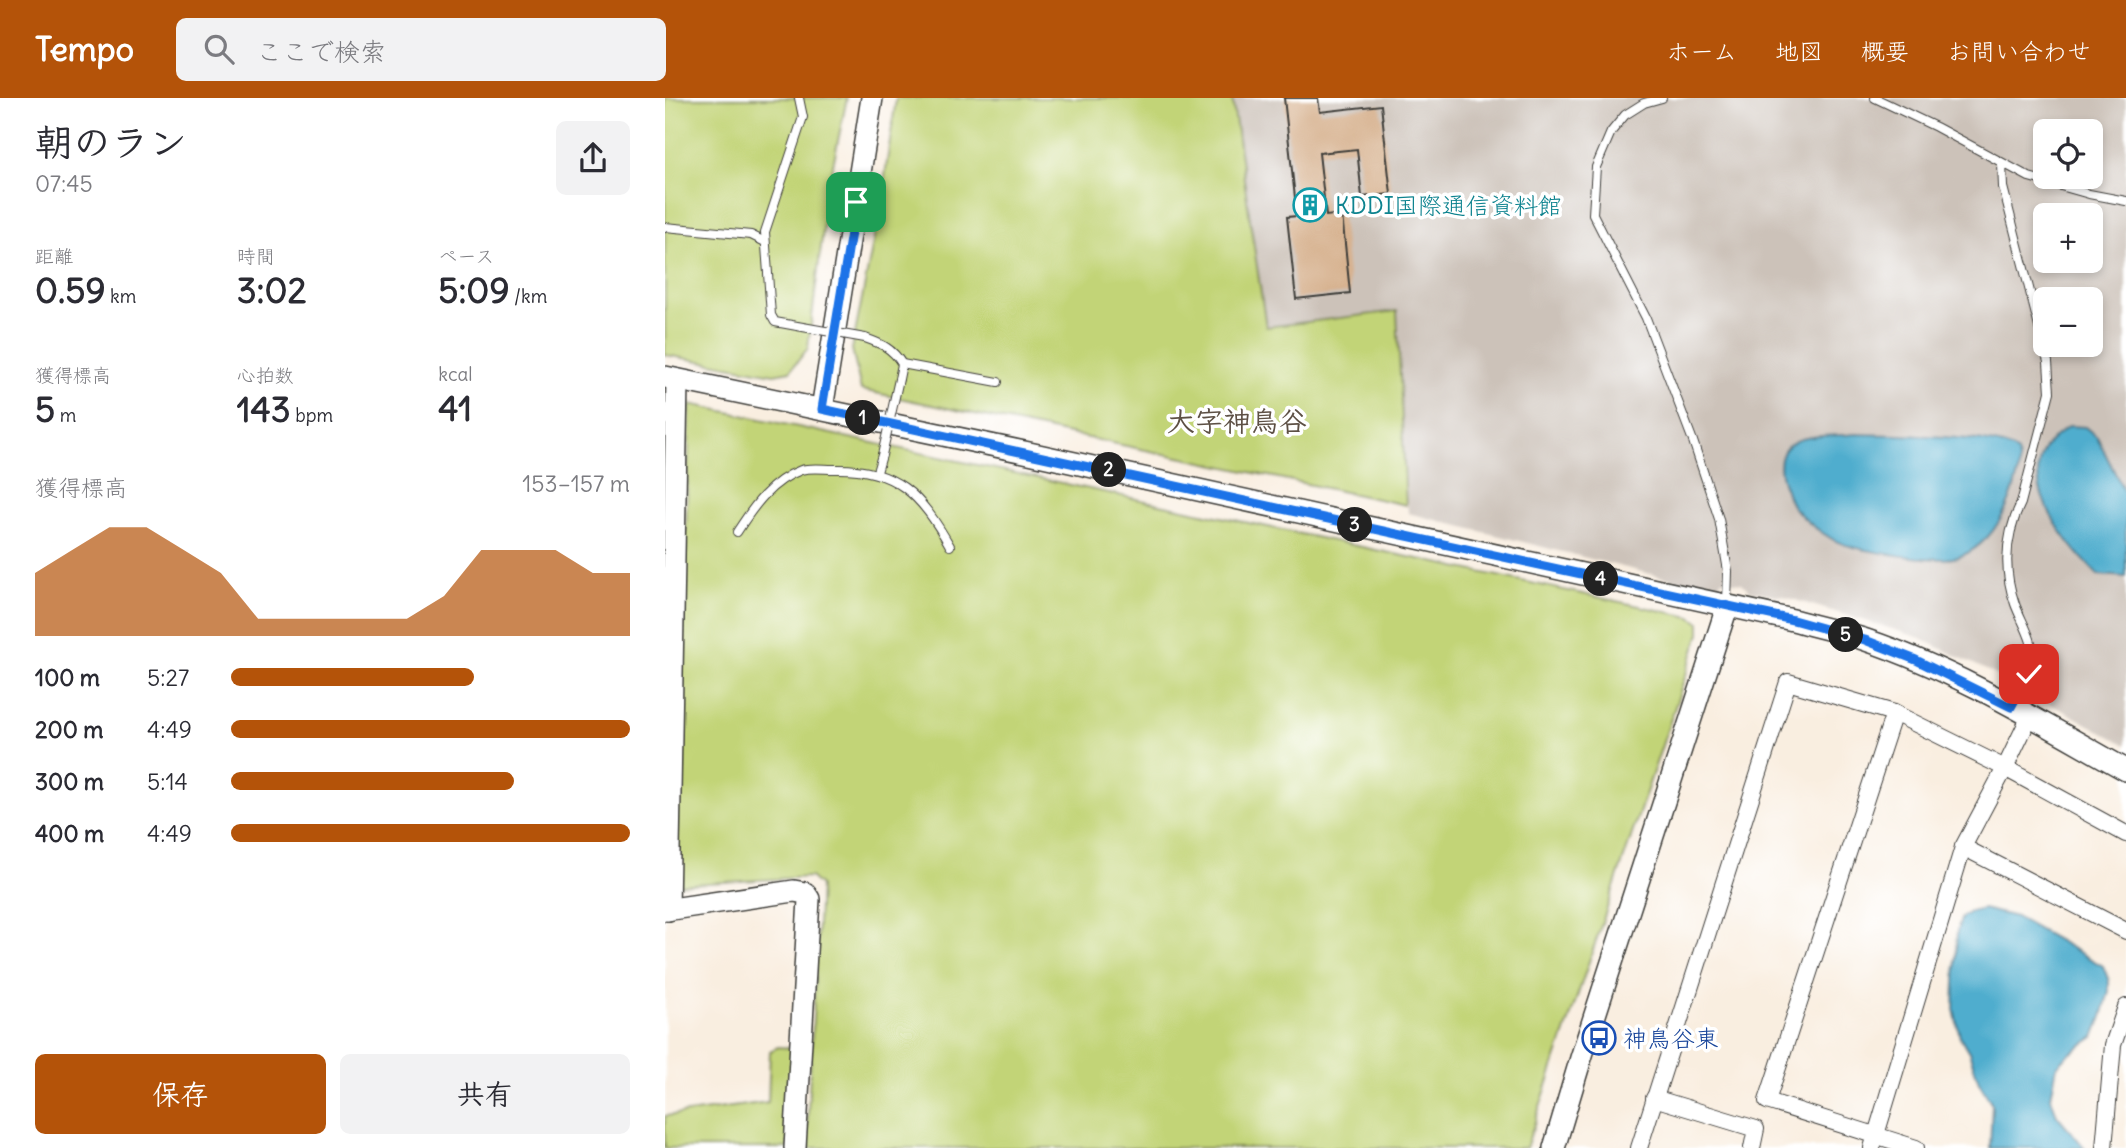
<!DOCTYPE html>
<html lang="ja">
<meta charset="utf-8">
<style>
:root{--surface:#fff;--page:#f2f2f3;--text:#2b2b33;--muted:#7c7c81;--accent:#b45309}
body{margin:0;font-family:Delius,"Klee One",sans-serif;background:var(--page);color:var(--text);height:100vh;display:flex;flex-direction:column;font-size:26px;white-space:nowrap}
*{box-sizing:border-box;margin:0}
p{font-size:23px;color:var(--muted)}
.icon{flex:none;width:38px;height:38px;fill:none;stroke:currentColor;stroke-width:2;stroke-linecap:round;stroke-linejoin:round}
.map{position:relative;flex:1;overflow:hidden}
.panel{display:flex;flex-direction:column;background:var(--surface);width:665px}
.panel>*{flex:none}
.controls{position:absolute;left:1368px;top:21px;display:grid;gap:14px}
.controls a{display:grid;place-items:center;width:70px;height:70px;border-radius:10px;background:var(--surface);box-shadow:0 4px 10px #0003;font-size:35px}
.pin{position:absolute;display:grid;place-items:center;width:60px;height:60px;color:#fff;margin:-30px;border-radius:14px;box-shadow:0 4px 10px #0006}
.km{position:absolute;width:35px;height:35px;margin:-18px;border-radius:50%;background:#222;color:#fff;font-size:19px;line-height:35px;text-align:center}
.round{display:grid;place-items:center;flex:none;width:74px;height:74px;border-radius:10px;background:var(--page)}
.headline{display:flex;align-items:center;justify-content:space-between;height:119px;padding:0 35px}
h1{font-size:38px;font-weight:700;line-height:52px}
.stats{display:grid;grid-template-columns:repeat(3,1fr);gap:10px;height:119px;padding:7px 35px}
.stats div{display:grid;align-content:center}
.stats b{font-size:35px;font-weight:700}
.stats small{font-size:19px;font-weight:400}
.stats p{font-size:19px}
.chart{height:196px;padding:14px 35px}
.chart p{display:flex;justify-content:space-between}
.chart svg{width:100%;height:126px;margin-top:7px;fill:var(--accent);opacity:.7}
.action{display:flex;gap:14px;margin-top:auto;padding:14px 35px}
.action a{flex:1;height:80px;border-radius:10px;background:var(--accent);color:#fff;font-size:28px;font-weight:700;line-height:80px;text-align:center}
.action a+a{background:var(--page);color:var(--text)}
ul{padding:0 35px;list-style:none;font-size:23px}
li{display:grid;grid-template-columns:112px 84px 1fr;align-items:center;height:52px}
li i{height:18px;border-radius:9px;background:var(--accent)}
header{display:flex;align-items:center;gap:42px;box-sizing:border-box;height:98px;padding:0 35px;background:var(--accent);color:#fff}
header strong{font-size:33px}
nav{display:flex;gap:38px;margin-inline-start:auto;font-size:24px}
.search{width:490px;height:63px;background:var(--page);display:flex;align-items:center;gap:18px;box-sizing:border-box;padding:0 24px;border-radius:10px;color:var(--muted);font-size:26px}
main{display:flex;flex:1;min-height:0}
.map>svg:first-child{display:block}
.industrial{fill:#ccc2b9;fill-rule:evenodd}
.green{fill:#c2d477;stroke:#6f784a;stroke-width:2}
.water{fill:#4fadce;stroke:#366475;stroke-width:2}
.building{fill:#d7b290}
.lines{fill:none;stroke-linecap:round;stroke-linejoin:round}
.service-casing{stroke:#3d3c39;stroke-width:10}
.minor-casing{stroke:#3d3c39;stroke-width:18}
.tertiary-casing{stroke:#3d3c39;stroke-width:24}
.service{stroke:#fff;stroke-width:8}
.minor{stroke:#fff;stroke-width:16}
.tertiary{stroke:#fff;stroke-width:21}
.service-bridge-casing{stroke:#3d3c39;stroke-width:10;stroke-linecap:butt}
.service-bridge{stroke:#fff;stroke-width:8}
.route-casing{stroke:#fff;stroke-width:14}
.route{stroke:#1a73e8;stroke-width:9}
.labels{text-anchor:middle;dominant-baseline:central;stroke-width:7;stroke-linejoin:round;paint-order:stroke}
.culture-label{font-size:24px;fill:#0d838f;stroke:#fff;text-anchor:start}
.transit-label{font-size:24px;fill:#164399;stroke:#fff;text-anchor:start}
.quarter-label{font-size:28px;font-weight:bold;fill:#5d5045;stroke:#fff}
</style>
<header>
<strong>Tempo</strong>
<div class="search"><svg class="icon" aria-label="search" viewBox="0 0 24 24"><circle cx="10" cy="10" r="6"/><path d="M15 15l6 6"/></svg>ここで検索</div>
<nav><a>ホーム</a><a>地図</a><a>概要</a><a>お問い合わせ</a></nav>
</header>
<main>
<section class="panel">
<div class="headline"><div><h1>朝のラン</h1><p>07:45</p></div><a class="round"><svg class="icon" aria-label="share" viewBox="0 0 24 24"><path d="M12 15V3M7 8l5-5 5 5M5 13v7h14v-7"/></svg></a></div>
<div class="stats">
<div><p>距離</p><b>0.59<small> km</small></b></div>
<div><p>時間</p><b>3:02</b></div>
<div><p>ペース</p><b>5:09<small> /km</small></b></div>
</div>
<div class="stats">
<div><p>獲得標高</p><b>5<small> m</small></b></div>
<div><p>心拍数</p><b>143<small> bpm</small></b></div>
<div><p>kcal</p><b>41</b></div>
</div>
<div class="chart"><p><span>獲得標高</span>153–157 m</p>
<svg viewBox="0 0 160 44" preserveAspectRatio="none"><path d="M0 44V22L10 14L20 6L30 6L40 14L50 22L60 38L70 38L80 38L90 38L100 38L110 30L120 14L130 14L140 14L150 22L160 22V44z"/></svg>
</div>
<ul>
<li><b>100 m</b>5:27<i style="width:61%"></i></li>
<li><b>200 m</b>4:49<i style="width:100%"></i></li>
<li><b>300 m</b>5:14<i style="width:71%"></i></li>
<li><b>400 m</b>4:49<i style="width:100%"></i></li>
</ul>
<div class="action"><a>保存</a><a>共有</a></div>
</section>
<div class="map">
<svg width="1461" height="1050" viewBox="0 0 1461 1050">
<rect width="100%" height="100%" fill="#fff"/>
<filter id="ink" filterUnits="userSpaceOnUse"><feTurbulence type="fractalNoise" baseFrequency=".0143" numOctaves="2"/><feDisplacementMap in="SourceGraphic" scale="14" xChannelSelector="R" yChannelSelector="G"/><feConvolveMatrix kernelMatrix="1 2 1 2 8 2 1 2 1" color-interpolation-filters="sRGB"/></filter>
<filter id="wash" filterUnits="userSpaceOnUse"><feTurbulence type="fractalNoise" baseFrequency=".00686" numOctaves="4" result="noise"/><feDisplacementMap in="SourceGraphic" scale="28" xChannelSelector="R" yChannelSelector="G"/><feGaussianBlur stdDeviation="1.57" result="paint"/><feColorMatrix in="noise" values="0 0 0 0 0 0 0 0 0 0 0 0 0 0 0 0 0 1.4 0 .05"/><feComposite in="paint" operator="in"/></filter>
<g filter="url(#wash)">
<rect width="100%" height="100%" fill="#f9eee0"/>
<!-- industrial -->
<path class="industrial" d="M567 0H1461V647L1342 582 1250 538 1117 498 1086 493 1076 485 1056 482 1053 493 743 415 732 214 601 230ZM1381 33H1426V79H1381ZM1381 117H1426V163H1381ZM1381 201H1426V247H1381Z"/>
<!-- green -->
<g class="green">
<polygon points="0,0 182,0 164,86 143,250 125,273 109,276 0,257"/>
<polygon points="231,0 567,0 601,229 732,213 741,407 196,292 187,251 217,99"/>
<polygon points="25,306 1026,519 1035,525 1035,535 861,1050 141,1050 155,788 145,779 10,787"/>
<polygon points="113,949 129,950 123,1050 0,1050 0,1018 103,1004 105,953"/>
</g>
<!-- water -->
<g class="water">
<path d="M1404 328 1420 329 1432 339 1461 397V479L1433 477C1405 449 1355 391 1380 350 1385 341 1395 335 1404 328Z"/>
<path d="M1191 336C1216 337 1342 336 1352 355 1360 369 1342 412 1333 425 1325 439 1309 454 1293 459 1271 465 1186 453 1167 441 1155 434 1140 422 1130 411 1125 407 1123 399 1121 392 1112 372 1111 348 1137 341 1153 336 1174 338 1191 336Z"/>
<polygon points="1318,811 1351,819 1438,868 1444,883 1444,893 1437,919 1429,939 1405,955 1392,968 1386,999 1392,1017 1420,1050 1325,1050 1327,1006 1314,984 1304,954 1295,939 1289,911 1292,832 1297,819 1305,814"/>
</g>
<g id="blocks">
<!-- building -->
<polygon class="building" points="619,0 653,0 655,14 716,7 726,96 697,99 692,51 654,55 661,118 677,116 685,195 631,201 622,119 632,118"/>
</g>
</g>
<g filter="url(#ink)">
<use href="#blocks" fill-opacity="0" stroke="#3d3c39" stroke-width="2"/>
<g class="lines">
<defs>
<g id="service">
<polyline points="997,0 979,5 960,17 946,34 931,69 928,116 981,220 1028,343 1054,421 1063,473 1062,505"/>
<polyline points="1210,0 1271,29 1364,79 1424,96 1461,103"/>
<path d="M1337 66 1338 89 1383 264 1385 294 1356 405C1340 438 1338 472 1350 506 1357 525 1370 543 1368 563 1366 579 1355 594 1347 608"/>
<polyline points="0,129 86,137 100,144"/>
<polyline points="132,228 110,224 106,217 100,134 138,19 134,0"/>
<path d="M200 240C217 246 227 250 237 266L234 281"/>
<polyline points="237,266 333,284"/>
<polyline points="212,374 217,357"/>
<path d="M72 434C88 409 106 383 136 372 145 369 159 371 168 371 231 369 256 397 285 448"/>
</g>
<g id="minor">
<polyline points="1229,615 1102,1003 1251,1050"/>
<polyline points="1298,749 1461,833"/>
<polyline points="989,1000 1091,1031 1087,1050"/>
<polyline points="974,1050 1123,584 1229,615 1340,670 1461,736"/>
<polyline points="1207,1050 1298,749 1340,670 1365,618"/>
<polyline points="1439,1050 1448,947 1461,909"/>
</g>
<g id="tertiary">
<path d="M0 279 364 355 1128 522C1152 529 1177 534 1201 542 1293 573 1377 625 1461 672"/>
<polyline points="157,311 207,0"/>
<polyline points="0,812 129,793 140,795 144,801 130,1050"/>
<polyline points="3,812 12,282"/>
<polyline points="889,1050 916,960 1062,509"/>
</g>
</defs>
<!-- service casing -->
<use href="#service" class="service-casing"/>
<!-- minor casing -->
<use href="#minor" class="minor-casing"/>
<!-- tertiary casing -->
<use href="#tertiary" class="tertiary-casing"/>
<!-- service -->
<use href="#service" class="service"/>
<!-- minor -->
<use href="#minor" class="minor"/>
<!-- tertiary -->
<use href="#tertiary" class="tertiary"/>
<defs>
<g id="service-bridge">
<polyline points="132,228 200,240"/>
<polyline points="217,357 234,281"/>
</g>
</defs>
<!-- service-bridge casing -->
<use href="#service-bridge" class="service-bridge-casing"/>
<!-- service-bridge -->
<use href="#service-bridge" class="service-bridge"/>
</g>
</g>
<g class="lines" filter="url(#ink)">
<defs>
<polyline id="route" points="191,104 157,311 1128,522 1200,542 1251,562 1346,609 1364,576"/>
</defs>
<!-- route casing -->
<use href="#route" class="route-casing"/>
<!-- route -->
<use href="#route" class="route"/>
</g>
<!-- icons -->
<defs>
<symbol id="building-ring" viewBox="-11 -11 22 22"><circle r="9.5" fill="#fff" stroke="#0f9aa8" stroke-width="1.5"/><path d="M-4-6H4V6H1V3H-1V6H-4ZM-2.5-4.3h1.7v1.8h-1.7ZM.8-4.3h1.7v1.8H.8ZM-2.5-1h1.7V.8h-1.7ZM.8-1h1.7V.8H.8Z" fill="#0f9aa8"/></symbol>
<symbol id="bus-ring" viewBox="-11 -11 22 22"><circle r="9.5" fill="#fff" stroke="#1a4fb4" stroke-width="1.5"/><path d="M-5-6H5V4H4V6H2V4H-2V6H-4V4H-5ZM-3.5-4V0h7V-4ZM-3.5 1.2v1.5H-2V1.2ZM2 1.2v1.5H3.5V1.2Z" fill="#1a4fb4"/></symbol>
</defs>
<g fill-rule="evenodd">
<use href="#building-ring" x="626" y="88" width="38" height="38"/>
<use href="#bus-ring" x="915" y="921" width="38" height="38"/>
</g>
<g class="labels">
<!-- culture labels -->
<g class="culture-label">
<text x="670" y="107">KDDI国際通信資料館</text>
</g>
<!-- transit labels -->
<g class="transit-label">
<text x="958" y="940">神鳥谷東</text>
</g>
<!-- quarter labels -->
<g class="quarter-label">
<text x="572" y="323">大字神鳥谷</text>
</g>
</g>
</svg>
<div class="controls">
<a><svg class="icon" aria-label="locate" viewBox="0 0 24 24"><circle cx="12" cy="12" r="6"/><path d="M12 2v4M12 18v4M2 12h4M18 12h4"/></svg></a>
<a>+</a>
<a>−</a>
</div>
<div class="pin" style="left:191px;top:104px;background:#1e9e55"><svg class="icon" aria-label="arrive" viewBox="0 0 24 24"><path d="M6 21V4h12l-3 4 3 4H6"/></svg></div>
<div class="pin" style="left:1364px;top:576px;background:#d93025"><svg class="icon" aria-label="check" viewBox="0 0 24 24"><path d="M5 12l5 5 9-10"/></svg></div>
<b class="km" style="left:198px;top:320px">1</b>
<b class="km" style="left:444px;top:372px">2</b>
<b class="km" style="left:690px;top:427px">3</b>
<b class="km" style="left:936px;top:481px">4</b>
<b class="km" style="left:1181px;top:537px">5</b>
</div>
</main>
